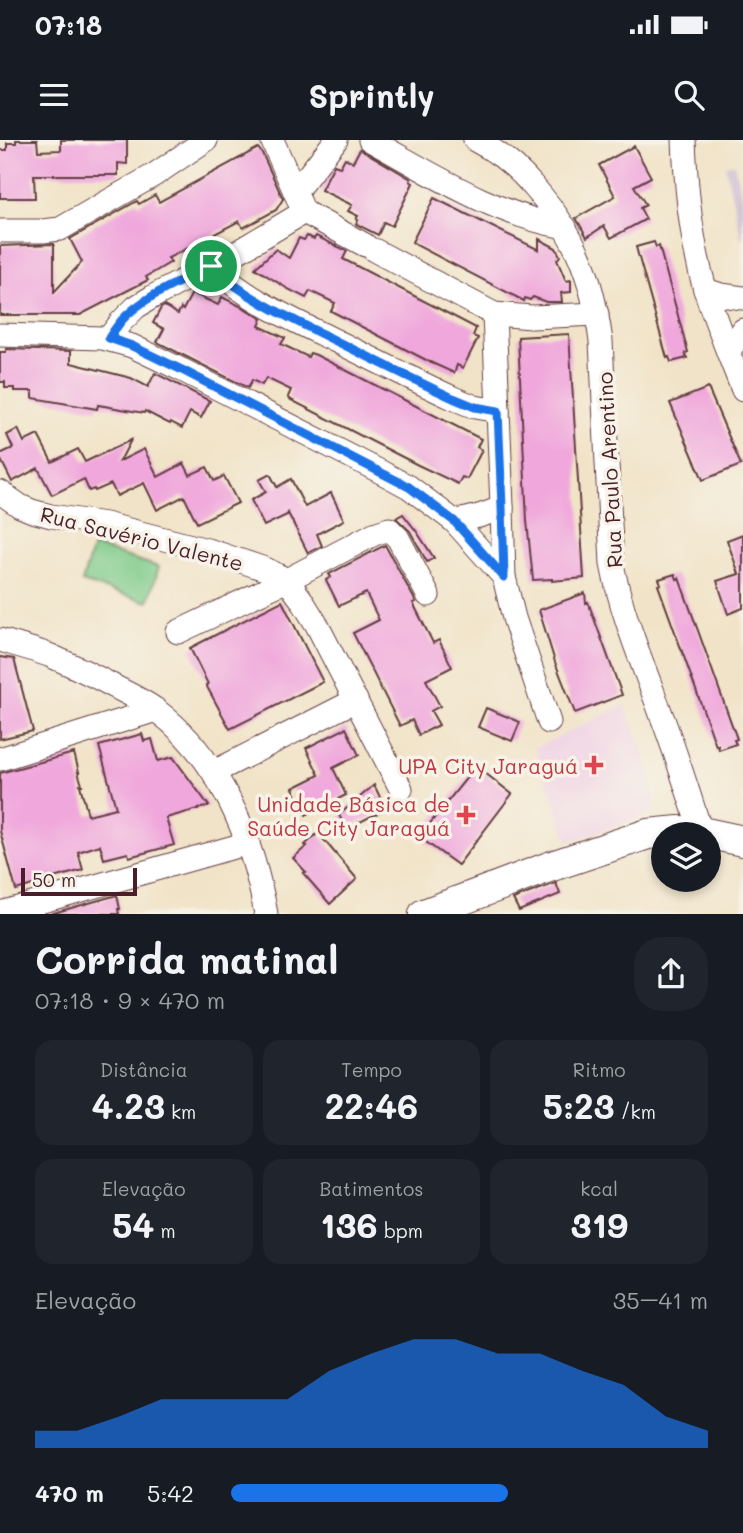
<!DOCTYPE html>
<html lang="pt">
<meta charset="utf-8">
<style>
:root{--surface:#171b24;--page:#20242c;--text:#f1f3f6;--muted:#9ea1a6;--accent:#1a73e8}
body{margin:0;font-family:Mali,sans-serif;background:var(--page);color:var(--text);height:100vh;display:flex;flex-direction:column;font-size:26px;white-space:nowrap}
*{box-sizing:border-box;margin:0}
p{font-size:23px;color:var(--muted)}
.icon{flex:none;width:38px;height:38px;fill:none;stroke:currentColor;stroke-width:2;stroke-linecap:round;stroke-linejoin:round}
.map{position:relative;height:774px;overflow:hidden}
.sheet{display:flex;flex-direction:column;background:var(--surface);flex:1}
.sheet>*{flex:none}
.tools{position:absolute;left:651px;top:682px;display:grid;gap:14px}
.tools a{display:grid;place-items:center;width:70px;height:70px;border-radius:50%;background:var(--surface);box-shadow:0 4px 10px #0003;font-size:35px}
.scale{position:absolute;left:21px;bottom:18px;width:116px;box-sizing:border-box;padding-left:7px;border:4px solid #4a1f2b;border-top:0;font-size:19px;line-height:24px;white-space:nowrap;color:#4a1f2b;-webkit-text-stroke:5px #f7f3e8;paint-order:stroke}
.pin{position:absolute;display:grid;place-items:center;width:60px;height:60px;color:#fff;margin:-30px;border:4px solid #fff;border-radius:50%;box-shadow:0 2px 7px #0007}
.round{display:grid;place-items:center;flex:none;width:74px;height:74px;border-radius:28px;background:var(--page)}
.headline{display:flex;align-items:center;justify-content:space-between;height:119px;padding:0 35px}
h1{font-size:38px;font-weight:800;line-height:52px}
.stats{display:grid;grid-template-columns:repeat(3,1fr);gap:10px;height:119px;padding:7px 35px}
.stats div{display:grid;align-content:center;border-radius:18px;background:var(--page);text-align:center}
.stats b{font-size:35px;font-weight:800}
.stats small{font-size:19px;font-weight:400}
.stats p{font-size:19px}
.chart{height:196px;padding:14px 35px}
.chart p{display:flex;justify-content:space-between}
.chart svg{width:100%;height:126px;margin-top:7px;fill:var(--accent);opacity:.7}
ul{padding:0 35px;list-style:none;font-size:23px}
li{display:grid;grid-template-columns:112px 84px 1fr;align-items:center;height:52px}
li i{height:18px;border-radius:9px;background:var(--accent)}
.status{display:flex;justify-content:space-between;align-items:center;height:49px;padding:0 35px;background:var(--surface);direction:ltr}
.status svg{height:19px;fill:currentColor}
header{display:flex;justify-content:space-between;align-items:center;height:91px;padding:0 35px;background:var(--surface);font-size:32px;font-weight:800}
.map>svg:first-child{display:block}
.built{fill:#f0d0e5}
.industrial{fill:#cebed2}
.green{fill:#7dca89;stroke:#64745a;stroke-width:2}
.building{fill:#f0a8dc}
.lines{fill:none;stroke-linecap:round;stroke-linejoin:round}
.minor-casing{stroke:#633c42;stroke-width:25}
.major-casing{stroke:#633c42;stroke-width:32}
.minor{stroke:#fff;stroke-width:23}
.major{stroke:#fff;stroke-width:30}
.route-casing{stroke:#fff;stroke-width:14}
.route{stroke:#1a73e8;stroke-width:9}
.health-dot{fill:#e0444e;stroke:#f7f3e8;stroke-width:2.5}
.labels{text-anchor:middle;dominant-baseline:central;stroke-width:7;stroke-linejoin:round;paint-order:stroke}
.street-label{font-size:21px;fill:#4a1f2b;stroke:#f7f3e8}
.health-label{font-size:21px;fill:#be3a42;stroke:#f7f3e8;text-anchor:end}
</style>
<div class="status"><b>07:18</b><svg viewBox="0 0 49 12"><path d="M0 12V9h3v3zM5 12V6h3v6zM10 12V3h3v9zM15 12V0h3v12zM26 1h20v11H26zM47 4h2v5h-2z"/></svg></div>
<header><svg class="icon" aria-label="menu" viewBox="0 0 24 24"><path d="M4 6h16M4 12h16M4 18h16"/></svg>Sprintly<svg class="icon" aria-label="search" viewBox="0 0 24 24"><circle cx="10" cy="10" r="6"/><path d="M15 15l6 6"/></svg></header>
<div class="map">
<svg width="743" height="774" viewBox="0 0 743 774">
<rect width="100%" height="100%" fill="#f7f3e8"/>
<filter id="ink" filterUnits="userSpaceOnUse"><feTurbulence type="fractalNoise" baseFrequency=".0143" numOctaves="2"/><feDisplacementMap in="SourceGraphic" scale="14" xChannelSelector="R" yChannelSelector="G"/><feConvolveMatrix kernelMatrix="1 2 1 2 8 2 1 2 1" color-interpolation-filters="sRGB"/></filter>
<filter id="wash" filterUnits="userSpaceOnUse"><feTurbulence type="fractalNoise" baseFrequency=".00686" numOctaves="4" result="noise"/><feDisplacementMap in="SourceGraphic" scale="28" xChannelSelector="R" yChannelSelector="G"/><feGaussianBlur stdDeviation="1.57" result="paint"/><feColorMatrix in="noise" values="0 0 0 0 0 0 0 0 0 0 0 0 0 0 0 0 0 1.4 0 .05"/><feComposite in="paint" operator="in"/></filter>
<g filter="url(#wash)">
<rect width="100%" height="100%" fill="#f1e3c7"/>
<!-- built -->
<polygon class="built" points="625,565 654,641 654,666 651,671 646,675 569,702 535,608"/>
<!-- industrial -->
<polygon class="industrial" points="734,24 743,61 743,101 742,101 725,25"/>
<!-- green -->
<polygon class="green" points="93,406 159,427 148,462 82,442"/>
<g id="blocks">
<!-- building -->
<g class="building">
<polygon points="16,0 37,0 38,11 61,10 61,0 127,0 127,24 118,23 118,35 34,35 35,58 0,58 0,10 7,10 7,3 16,3"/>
<polygon points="634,6 651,37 634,46 646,65 640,68 646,79 611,98 604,86 587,97 576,78 615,56 599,25"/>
<polygon points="258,8 262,13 283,59 276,70 243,88 239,81 207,98 209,102 198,108 196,104 168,118 171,122 146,137 148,140 80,175 0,175 0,106 54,104 54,152 82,122 70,99 137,61 139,64 155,55 159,62"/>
<polygon points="360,9 411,39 410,41 413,43 392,86 384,82 378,95 356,84 358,80 356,79 358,76 348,71 352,65 321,50 334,25 340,27 345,18 353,22"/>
<polygon points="434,58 539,110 539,99 556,108 560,116 557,120 566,141 571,140 571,152 561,153 562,162 546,162 533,157 530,160 525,158 524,161 416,105 412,102"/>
<polygon points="307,96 314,99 316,96 347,111 343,119 476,188 473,196 478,198 463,228 457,225 454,233 432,223 331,171 335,163 310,151 306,158 288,149 255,128 276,109 289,118 299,98 304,100"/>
<polygon points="654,102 656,107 659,106 688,212 685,213 687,218 671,222 669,217 667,218 636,107"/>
<polygon points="192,153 218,165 222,157 244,168 262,179 259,186 285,198 281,204 308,217 310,213 316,215 481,299 477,307 482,310 467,339 462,337 458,344 418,325 291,260 288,257 291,250 266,238 262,245 252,240 248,248 157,202 164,189 153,183 161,168 164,166 178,174 181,168 183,170"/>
<polygon points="569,194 584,438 552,441 552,439 533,440 527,381 518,197"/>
<polygon points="6,209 71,211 71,223 131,238 148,247 155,233 210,261 201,278 190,272 182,288 171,282 170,284 162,280 145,271 144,273 98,265 97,269 33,258 33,251 14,251 14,248 5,248 5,242 0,242 0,212 6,212"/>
<polygon points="708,248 741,325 703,340 670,263"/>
<polygon points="18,289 24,302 38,295 52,322 78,309 85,322 131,300 120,321 144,309 158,337 184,323 190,335 207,327 214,341 224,336 238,363 197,383 184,356 157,370 144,343 117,356 111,344 95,351 94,349 89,351 84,339 52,355 38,328 12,342 0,318 0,314 13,308 7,295"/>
<polygon points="270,334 277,347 291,339 305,367 331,353 344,380 317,394 322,406 308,413 288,373 287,375 264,386 251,360 266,352 259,340"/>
<polygon points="403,374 417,392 434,418 427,422 410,391 396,378"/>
<polygon points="743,394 743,468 728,474 717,441 739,434 727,400"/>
<polygon points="385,405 416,462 413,463 433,503 439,500 452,527 426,540 440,566 431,571 439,585 419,595 412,580 400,586 353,493 379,480 366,453 339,466 326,440 331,437 329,434"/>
<polygon points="675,434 677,439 679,438 737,599 734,600 736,604 719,610 718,605 716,606 709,586 658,445 661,444 659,439"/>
<polygon points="585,453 586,463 588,462 622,555 575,573 555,522 539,470"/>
<polygon points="282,461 323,542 230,589 206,545 208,544 190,508"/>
<polygon points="0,517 14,519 33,591 0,599"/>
<polygon points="486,568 520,582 512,601 478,587"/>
<polygon points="346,588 359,615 333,628 346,655 306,675 293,648 319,635 306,608"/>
<polygon points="142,594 144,601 152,599 158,621 173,617 209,666 166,678 174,705 129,717 128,713 104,719 100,705 78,712 83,730 38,742 39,743 16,750 0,691 0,633 74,613 79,632 78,632 82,645 80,645 88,675 116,668 99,606"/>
<polygon points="476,626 512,654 458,725 419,697"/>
<polygon points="374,645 386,669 346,689 339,675"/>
<polygon points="318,693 357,739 330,764 303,733 306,732 293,718 307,706 305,705"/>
<polygon points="556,743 560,754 519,771 513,759"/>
<polygon points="117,755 120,769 118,769 119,774 50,774"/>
</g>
</g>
</g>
<g filter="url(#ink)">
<use href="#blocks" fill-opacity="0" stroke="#633c42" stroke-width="2"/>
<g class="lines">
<defs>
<g id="minor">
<polyline points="272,0 304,72 365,105"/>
<path d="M370 0C432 34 495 75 565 87"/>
<path d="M475 0C499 12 517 27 534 47 577 96 592 137 601 201L612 424C622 476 643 524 661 574 676 613 688 652 701 692"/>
<path d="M684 0C686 50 691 101 705 149 716 183 730 217 743 250"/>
<polyline points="295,52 336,0"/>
<polyline points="0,91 43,91 60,89 154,35 206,0"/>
<polyline points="374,110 494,174 532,177 597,174"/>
<path d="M211 126C248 160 291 179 336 201 375 220 414 240 453 258L475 267 498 271"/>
<polyline points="705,150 721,155 743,158"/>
<polyline points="494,174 502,367 504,437 514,478 549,582"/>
<polyline points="0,195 102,198 132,206 182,230 381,332 409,347 454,381 504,437"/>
<polyline points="109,198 121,182 136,167 154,156 239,111 304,72"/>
<polyline points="728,212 743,190"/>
<polyline points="0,352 20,366 32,371 51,376 105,384 164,399 211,411 265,429 287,440 301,459 317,485 401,649"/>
<path d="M454 381C472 379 486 375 502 367"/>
<polyline points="178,492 287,440 374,394 389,389 398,398 428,455"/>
<path d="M0 500C17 505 35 510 51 516 74 526 97 537 119 549 131 555 145 562 156 570 220 618 252 697 266 774"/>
<polyline points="0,619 156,570"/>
<polyline points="214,632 356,560"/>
<polyline points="0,773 248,703"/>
</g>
<polyline id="major" points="424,774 549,727 648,694 679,691 701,692 743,701"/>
</defs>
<!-- minor casing -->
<use href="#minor" class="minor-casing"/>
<!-- major casing -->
<use href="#major" class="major-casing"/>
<!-- minor -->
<use href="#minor" class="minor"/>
<!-- major -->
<use href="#major" class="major"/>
</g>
</g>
<g class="lines" filter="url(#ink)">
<defs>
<path id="route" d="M211 126C248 160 292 179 336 201 375 220 414 240 453 258L475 267 498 271 502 367 504 437 454 381 409 347 182 230 132 206 109 198C113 192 117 186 122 180 145 155 181 142 211 126Z"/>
</defs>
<!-- route casing -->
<use href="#route" class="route-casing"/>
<!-- route -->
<use href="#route" class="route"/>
</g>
<!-- markers -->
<g class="health-dot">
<path d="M590.5 614.5h7v7h7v7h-7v7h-7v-7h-7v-7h7z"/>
<path d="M462.5 664.5h7v7h7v7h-7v7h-7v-7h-7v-7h7z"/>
</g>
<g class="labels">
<!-- street labels -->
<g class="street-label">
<text transform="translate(609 330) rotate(-93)">Rua Paulo Arentino</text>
<text transform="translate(142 398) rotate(14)">Rua Savério Valente</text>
</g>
<!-- health labels -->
<g class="health-label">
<text x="578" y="625">UPA City Jaraguá</text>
<text x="450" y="663">Unidade Básica de<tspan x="450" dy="24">Saúde City Jaraguá</tspan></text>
</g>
</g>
</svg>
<div class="tools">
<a><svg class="icon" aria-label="layers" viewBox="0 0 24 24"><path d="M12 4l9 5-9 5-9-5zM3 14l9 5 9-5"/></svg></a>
</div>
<div class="scale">50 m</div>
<div class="pin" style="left:211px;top:126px;background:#1e9e55"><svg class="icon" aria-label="arrive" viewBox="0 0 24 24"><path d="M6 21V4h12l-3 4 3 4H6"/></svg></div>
</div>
<section class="sheet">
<div class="headline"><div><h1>Corrida matinal</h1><p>07:18 · 9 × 470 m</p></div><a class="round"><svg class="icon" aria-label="share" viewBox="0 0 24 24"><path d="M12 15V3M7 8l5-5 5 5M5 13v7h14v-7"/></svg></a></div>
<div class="stats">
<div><p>Distância</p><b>4.23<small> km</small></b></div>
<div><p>Tempo</p><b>22:46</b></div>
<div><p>Ritmo</p><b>5:23<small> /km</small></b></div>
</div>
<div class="stats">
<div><p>Elevação</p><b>54<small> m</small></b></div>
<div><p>Batimentos</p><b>136<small> bpm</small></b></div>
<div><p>kcal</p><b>319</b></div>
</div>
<div class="chart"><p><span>Elevação</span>35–41 m</p>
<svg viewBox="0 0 160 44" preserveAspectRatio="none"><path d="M0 44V38L10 38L20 33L30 27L40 27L50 27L60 27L70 17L80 11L90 6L100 6L110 11L120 11L130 17L140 22L150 33L160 38V44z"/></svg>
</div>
<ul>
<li><b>470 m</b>5:42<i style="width:58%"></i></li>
</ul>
</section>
